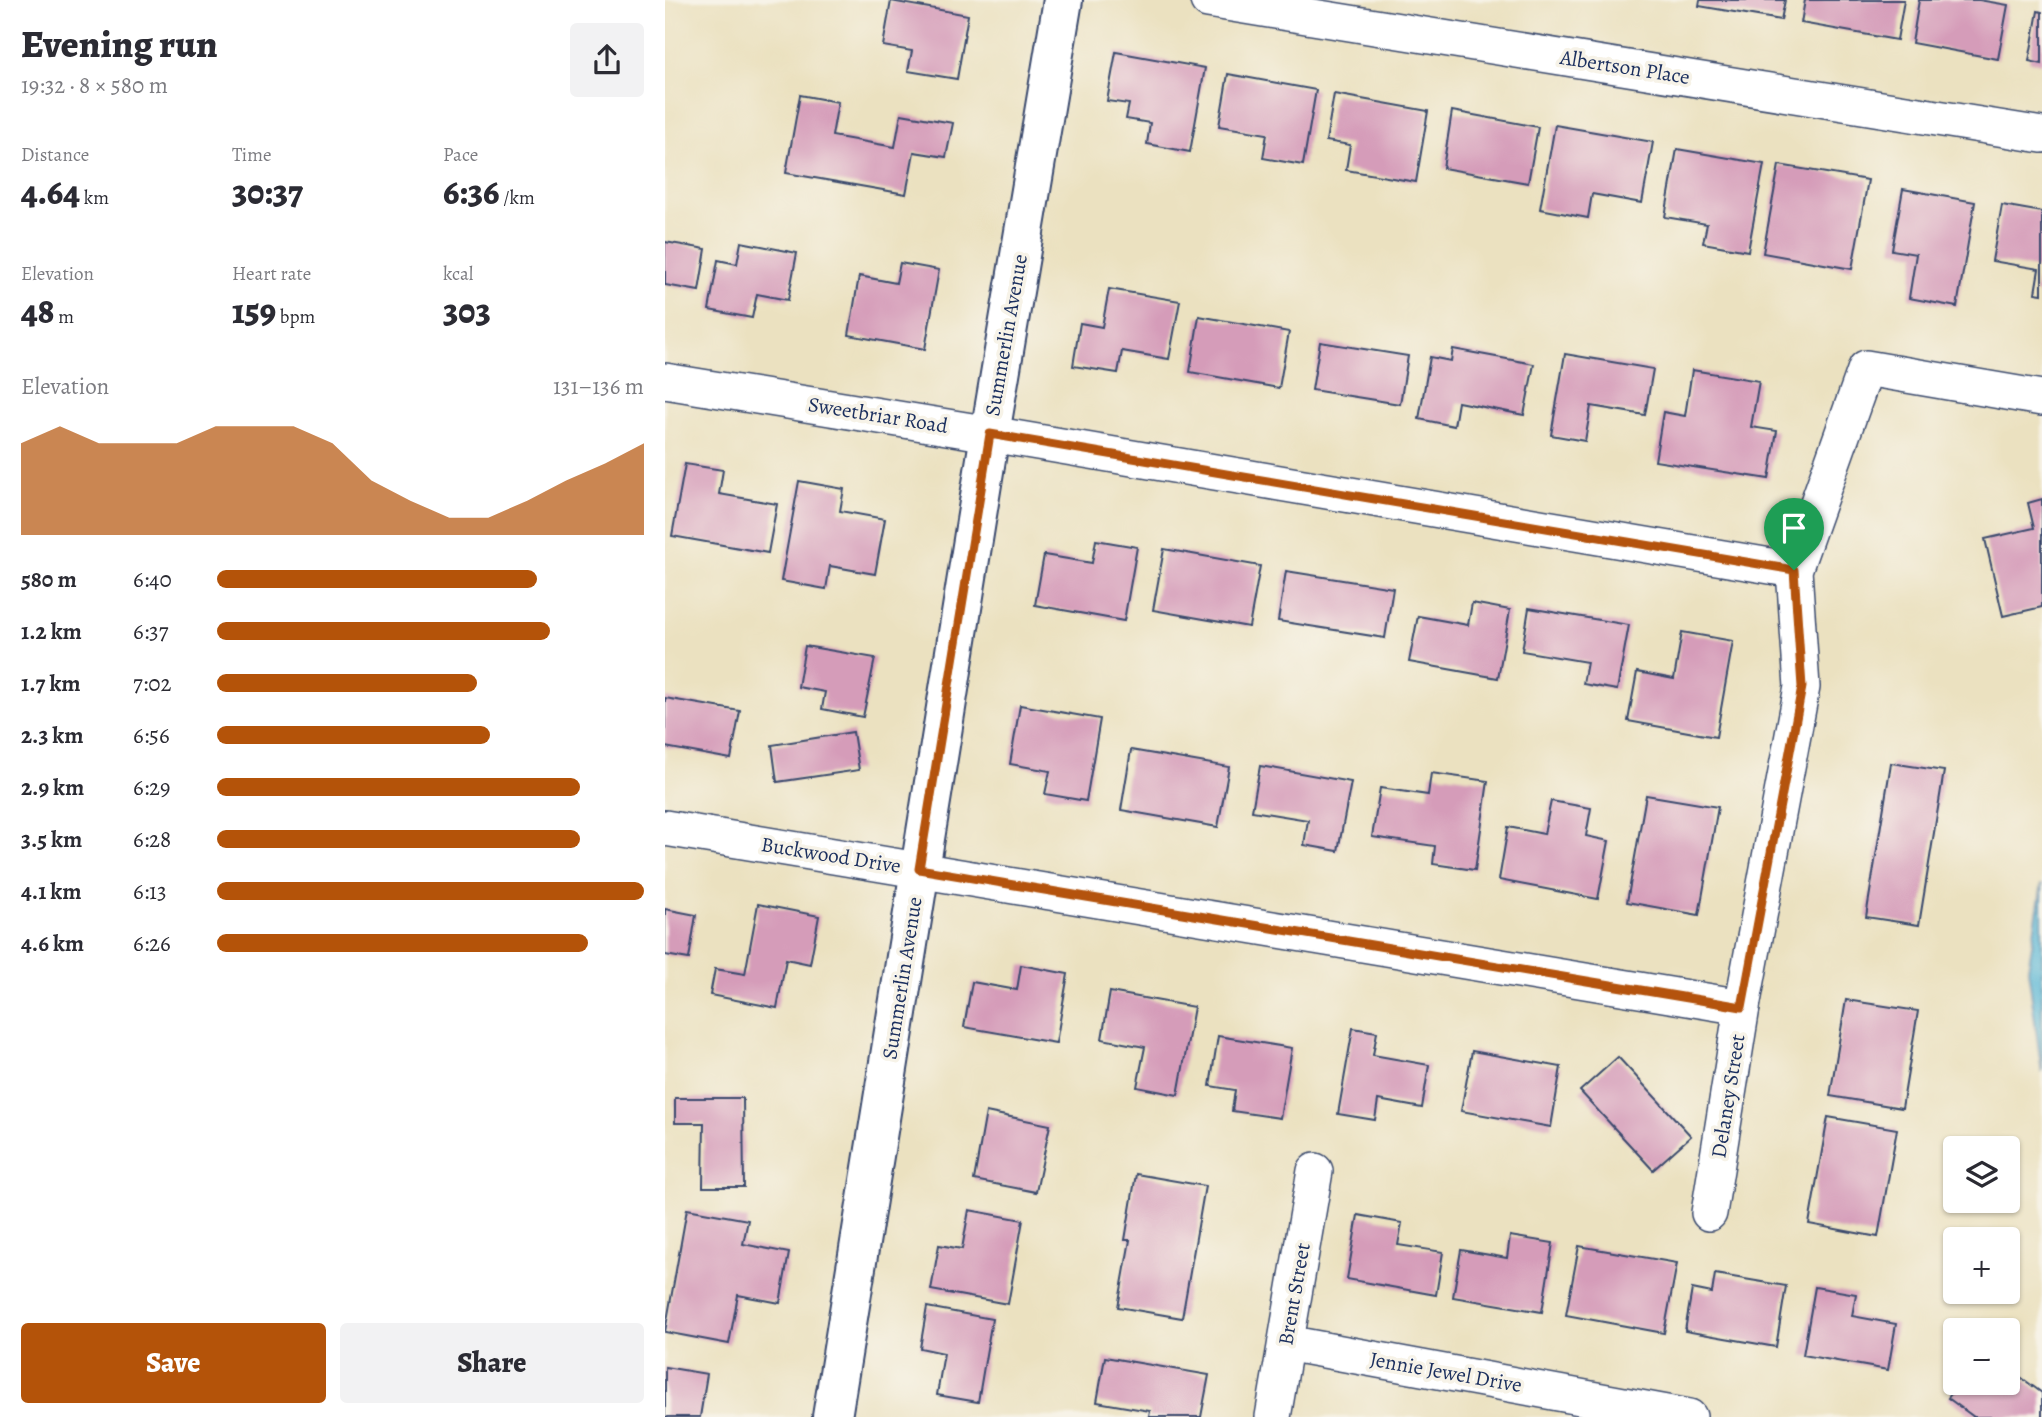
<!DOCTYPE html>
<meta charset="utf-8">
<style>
:root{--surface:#fff;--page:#f2f2f3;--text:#2b2b33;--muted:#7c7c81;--accent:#b45309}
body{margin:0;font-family:Alegreya,serif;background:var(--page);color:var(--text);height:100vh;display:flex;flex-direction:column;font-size:26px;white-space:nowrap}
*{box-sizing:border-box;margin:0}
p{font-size:23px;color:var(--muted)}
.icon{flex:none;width:38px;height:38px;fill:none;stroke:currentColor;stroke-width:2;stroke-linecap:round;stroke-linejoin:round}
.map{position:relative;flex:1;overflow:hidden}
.sheet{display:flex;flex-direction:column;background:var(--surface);width:665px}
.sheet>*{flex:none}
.tools{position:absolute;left:1278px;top:1136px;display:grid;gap:14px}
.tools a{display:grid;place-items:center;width:77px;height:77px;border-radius:7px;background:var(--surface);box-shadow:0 2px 5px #0004;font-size:35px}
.pin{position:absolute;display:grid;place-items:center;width:60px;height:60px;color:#fff;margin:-72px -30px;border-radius:50% 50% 50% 0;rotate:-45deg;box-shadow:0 0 7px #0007}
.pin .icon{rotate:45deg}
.round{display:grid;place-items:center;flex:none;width:74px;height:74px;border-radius:7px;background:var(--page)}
.head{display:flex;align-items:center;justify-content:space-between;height:119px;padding:0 21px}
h1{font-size:38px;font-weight:800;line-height:52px}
.metrics{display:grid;grid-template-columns:repeat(3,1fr);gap:10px;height:119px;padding:7px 21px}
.metrics div{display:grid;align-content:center}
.metrics b{font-size:35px;font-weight:800}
.metrics small{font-size:19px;font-weight:400}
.metrics p{font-size:19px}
.chart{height:196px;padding:14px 21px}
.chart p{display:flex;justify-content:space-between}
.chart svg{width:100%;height:126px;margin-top:7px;fill:var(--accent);opacity:.7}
.primary-button{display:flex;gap:14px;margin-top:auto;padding:14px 21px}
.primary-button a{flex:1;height:80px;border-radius:7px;background:var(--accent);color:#fff;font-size:28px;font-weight:800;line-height:80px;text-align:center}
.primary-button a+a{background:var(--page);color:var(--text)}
ul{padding:0 21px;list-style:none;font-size:23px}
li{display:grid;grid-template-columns:112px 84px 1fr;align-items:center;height:52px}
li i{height:18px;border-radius:9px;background:var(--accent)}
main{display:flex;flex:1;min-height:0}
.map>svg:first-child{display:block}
.water{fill:#57b6d5;stroke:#39729a;stroke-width:2}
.building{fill:#d59cb9}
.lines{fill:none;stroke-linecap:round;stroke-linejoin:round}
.minor-casing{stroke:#3a4a6d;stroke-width:38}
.tertiary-casing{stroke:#3a4a6d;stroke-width:42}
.minor{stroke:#fff;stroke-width:35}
.tertiary{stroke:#fff;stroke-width:38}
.route-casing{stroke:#fff;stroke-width:14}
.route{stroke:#b45309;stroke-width:9}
.labels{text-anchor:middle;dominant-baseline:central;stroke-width:7;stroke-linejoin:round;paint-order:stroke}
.street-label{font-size:21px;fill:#1b2f5e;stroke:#f7f3e8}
</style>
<main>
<section class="sheet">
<div class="head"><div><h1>Evening run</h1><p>19:32 · 8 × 580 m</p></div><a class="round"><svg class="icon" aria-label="share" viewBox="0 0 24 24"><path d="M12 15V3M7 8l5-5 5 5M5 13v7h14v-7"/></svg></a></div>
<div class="metrics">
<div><p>Distance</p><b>4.64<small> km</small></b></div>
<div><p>Time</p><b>30:37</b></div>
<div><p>Pace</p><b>6:36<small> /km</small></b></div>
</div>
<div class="metrics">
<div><p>Elevation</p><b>48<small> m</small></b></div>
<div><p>Heart rate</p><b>159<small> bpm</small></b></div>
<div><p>kcal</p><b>303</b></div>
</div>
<div class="chart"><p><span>Elevation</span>131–136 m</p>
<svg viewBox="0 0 160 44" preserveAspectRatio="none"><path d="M0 44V12L10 6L20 12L30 12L40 12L50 6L60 6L70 6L80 12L90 25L100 32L110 38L120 38L130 32L140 25L150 19L160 12V44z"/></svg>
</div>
<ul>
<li><b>580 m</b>6:40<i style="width:75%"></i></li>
<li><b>1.2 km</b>6:37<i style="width:78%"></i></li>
<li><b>1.7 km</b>7:02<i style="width:61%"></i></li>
<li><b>2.3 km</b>6:56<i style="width:64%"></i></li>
<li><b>2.9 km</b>6:29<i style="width:85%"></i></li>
<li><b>3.5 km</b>6:28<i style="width:85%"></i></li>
<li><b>4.1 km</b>6:13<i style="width:100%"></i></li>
<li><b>4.6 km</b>6:26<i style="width:87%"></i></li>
</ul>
<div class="primary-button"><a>Save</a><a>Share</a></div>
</section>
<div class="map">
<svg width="1377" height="1417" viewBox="0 0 1377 1417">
<rect width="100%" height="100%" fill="#f7f3e8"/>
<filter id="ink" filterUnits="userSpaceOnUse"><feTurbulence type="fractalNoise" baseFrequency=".0143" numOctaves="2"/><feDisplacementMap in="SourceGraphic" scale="14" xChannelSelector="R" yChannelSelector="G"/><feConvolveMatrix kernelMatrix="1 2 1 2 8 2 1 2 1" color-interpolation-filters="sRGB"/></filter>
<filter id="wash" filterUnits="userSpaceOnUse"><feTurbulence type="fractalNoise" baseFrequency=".00686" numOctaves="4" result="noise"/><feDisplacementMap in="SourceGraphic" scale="28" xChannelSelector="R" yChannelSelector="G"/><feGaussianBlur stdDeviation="1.57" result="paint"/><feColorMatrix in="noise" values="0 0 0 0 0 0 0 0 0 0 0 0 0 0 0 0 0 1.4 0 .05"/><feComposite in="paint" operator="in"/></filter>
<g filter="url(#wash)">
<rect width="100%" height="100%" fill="#ebe1c0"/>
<!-- water -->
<polygon class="water" points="1377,884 1377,1073 1363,969"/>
<g id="blocks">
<!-- building -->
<g class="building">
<polygon points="1035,0 1120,0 1116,20 1034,6"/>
<polygon points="1140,0 1239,0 1232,40 1136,23"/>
<polygon points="1254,0 1314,0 1343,5 1333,59 1247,43"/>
<polygon points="226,1 303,15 292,79 243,71 247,51 218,46"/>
<polygon points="1373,11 1377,12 1377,64 1364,61"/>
<polygon points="451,52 540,68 525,152 482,144 485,123 461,119 464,104 442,101"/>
<polygon points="563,74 651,90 638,165 598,158 602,134 554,126"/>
<polygon points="669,94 763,111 751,182 681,170 685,145 661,141"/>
<polygon points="135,95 173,102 167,136 230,147 236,114 288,123 281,157 249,152 241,194 121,173"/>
<polygon points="787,111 873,127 863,183 778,168"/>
<polygon points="890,125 988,142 977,203 927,194 923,218 875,209"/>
<polygon points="1012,149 1099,164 1083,251 1038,243 1042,224 1000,217"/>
<polygon points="1114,165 1203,180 1187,269 1098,253"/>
<polygon points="1238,189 1310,202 1292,307 1244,298 1251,254 1227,250"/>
<polygon points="1337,205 1377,212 1377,294 1370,293 1374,269 1327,261"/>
<polygon points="0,242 41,249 34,291 0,285"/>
<polygon points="76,242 132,253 123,300 92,294 87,318 44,310 53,260 72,264"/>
<polygon points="235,263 274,270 260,349 184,335 194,276 231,283"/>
<polygon points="444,289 515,301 504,359 457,351 453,373 408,366 415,323 437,327"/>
<polygon points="534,316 624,332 614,388 525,372"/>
<polygon points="655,342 743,356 735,404 647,390"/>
<polygon points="788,349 869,364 859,415 793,402 789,426 754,419 765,357 786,361"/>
<polygon points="900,354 988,369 980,415 926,406 920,441 886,435"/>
<polygon points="1027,370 1094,381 1086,427 1112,431 1104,479 990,461 998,412 1020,416"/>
<polygon points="20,464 58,470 54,494 112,504 103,553 7,536"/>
<polygon points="134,481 179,489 175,511 220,519 210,574 165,566 161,589 116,581"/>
<polygon points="1377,499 1377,607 1338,616 1320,539 1369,528 1363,503"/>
<polygon points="431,540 472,547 459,621 370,605 379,555 427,563"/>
<polygon points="499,549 595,566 584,627 488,610"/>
<polygon points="621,571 728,588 720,638 613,621"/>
<polygon points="807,603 845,610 833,678 744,662 753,616 803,625"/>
<polygon points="864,608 964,625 952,690 918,684 922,662 857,651"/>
<polygon points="1017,632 1068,641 1051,737 963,721 972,672 1009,679"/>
<polygon points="140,646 210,658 198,717 157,709 160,692 133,687"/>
<polygon points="0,698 75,711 66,759 0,747"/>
<polygon points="355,705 435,719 421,801 380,794 385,771 345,764"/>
<polygon points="188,732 194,770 112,782 107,745"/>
<polygon points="466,750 564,767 553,827 456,810"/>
<polygon points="1226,763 1279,771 1254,925 1201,917"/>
<polygon points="595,766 686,782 673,851 639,845 643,820 587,811"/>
<polygon points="766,773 823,781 810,870 768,864 770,846 707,837 715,788 763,795"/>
<polygon points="981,795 1053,807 1034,915 962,902"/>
<polygon points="886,801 926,808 921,836 944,841 933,899 834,880 843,827 879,834"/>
<polygon points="93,904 154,916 145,964 121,959 112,1008 45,995 50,969 80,974"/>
<polygon points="0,909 31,915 24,959 0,955"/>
<polygon points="356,965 403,974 391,1043 299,1027 307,982 352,990"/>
<polygon points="445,992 529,1007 513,1095 472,1087 480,1047 437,1039"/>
<polygon points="1181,1000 1253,1011 1237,1108 1165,1096"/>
<polygon points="688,1028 712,1032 708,1055 764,1065 757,1108 713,1100 710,1120 673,1114"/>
<polygon points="553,1036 627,1048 615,1118 567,1111 570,1090 545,1086"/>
<polygon points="807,1051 896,1067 886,1127 796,1111"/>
<polygon points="953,1057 1026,1136 988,1170 915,1091"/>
<polygon points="10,1098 78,1098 79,1187 38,1187 39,1123 10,1123"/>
<polygon points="321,1112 385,1125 371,1192 309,1180"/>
<polygon points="1163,1117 1232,1129 1213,1237 1144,1224"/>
<polygon points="471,1174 540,1186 517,1318 453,1307 465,1240 460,1240"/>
<polygon points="22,1209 83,1220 78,1244 124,1253 115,1303 73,1295 64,1344 0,1332"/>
<polygon points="304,1210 358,1220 343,1304 266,1290 274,1245 297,1249"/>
<polygon points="693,1215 737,1223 733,1245 778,1252 771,1295 682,1279"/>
<polygon points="845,1236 888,1243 877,1312 788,1297 796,1250 842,1258"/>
<polygon points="914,1246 1012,1263 999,1333 901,1315"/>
<polygon points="1050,1274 1121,1286 1111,1347 1020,1331 1027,1289 1047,1293"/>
<polygon points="1150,1287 1191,1294 1187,1316 1231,1324 1223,1370 1138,1355"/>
<polygon points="262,1307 327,1319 313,1402 272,1395 279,1353 255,1348"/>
<polygon points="440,1357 544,1375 536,1417 484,1417 485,1411 432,1402"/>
<polygon points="0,1367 42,1374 35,1417 0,1417"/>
<polygon points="1342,1367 1377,1393 1377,1417 1309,1417 1283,1398 1295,1382 1342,1382"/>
</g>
</g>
</g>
<g filter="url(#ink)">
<use href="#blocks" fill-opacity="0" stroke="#3a4a6d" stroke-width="2"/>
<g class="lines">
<defs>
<g id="minor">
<polyline points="543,0 1377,135"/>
<polyline points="0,381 325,434 1129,570"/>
<polyline points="0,828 1077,1007"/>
<polyline points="1044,1213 1077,1007 1137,687 1129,570 1201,368 1377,398"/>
<polyline points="621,1343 1024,1417"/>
<polyline points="608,1417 650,1171"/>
</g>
<polyline id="tertiary" points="167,1417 325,434 398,0"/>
</defs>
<!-- minor casing -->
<use href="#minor" class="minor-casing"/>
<!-- tertiary casing -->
<use href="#tertiary" class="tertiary-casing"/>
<!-- minor -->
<use href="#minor" class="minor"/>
<!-- tertiary -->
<use href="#tertiary" class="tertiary"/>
</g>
</g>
<g class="lines" filter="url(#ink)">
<defs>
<polygon id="route" points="325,434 1129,570 1137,687 1077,1007 254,869"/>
</defs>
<!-- route casing -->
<use href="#route" class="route-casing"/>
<!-- route -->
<use href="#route" class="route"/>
</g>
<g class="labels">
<!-- street labels -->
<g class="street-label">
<text transform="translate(960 67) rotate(9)">Albertson Place</text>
<text transform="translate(341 335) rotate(-80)">Summerlin Avenue</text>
<text transform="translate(213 415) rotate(9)">Sweetbriar Road</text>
<text transform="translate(166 855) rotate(9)">Buckwood Drive</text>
<text transform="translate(237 978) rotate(-81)">Summerlin Avenue</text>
<text transform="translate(1063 1096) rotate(-81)">Delaney Street</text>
<text transform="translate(629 1294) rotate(-80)">Brent Street</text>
<text transform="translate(781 1372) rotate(10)">Jennie Jewel Drive</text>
</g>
</g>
</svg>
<div class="tools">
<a><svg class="icon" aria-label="layers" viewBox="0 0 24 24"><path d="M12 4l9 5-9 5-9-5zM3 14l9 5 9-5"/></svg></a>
<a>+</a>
<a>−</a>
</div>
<div class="pin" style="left:1129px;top:570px;background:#1e9e55"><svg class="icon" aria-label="arrive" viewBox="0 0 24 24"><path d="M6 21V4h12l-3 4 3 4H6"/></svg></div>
</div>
</main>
